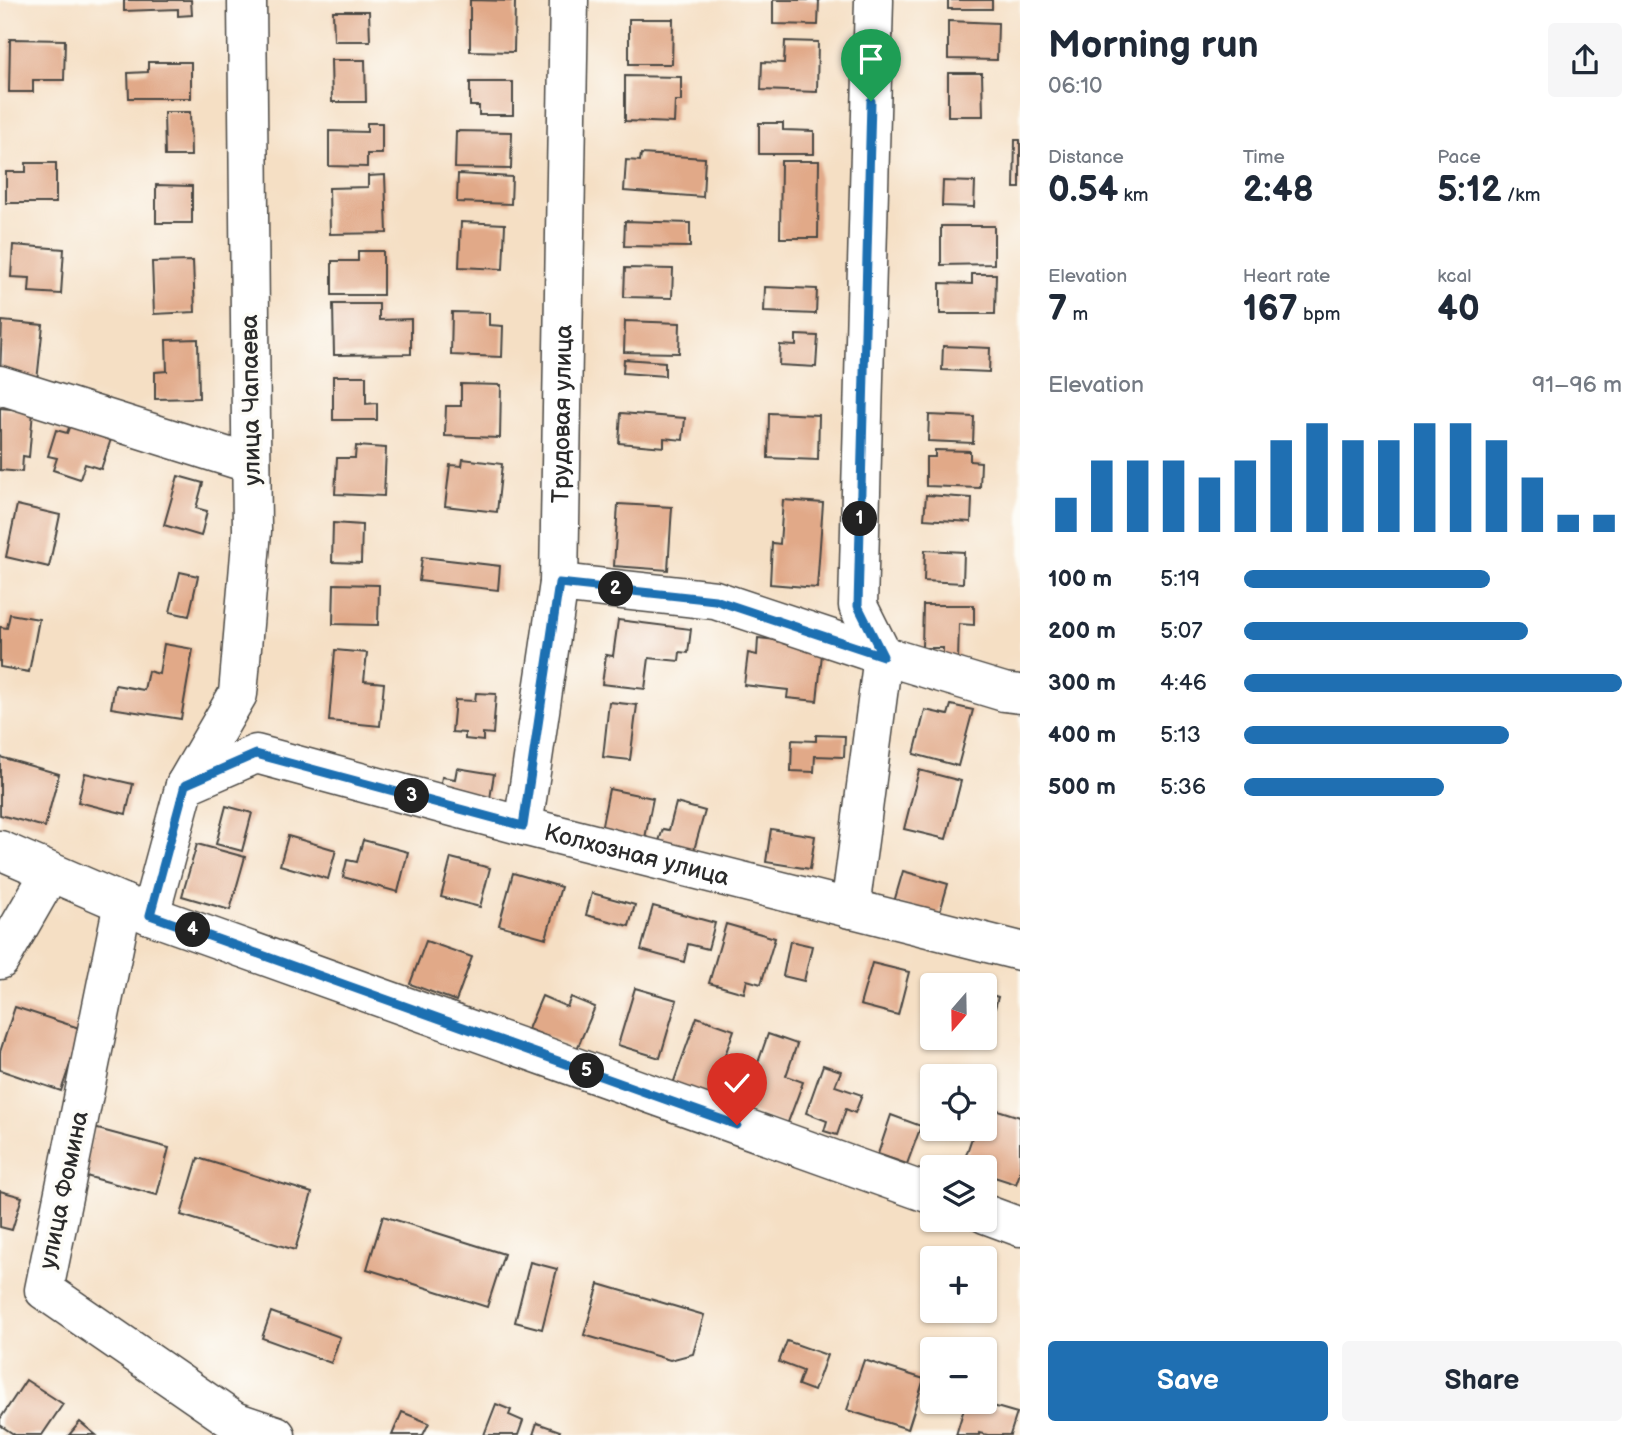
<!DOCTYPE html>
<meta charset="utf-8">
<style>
:root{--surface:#fff;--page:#f6f6f7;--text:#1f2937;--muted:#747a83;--accent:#1f6fb2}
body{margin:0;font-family:"Balsamiq Sans",sans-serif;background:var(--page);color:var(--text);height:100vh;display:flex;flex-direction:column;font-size:26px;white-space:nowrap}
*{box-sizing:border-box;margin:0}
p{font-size:23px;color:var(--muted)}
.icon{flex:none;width:38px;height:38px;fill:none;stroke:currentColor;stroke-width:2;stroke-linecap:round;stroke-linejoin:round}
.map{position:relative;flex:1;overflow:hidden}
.drawer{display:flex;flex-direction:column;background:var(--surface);width:630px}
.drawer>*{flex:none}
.needle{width:46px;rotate:200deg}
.buttons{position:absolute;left:920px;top:973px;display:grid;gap:14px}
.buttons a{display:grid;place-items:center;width:77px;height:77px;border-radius:7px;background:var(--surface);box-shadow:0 2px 5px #0004;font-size:35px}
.pin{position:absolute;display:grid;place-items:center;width:60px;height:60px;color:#fff;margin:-72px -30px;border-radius:50% 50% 50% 0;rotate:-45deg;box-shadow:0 0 7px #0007}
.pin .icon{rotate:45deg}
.km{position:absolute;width:35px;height:35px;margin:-18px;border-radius:50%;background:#222;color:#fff;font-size:19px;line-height:35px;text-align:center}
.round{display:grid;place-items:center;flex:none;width:74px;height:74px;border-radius:7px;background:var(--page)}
.summary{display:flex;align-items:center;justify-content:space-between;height:119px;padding:0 28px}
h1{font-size:38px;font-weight:800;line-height:52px}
.metrics{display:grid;grid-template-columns:repeat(3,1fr);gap:10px;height:119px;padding:7px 28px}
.metrics div{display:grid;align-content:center}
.metrics b{font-size:35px;font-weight:800}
.metrics small{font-size:19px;font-weight:400}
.metrics p{font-size:19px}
.chart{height:196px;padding:14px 28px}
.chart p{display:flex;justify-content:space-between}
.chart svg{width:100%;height:126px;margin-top:7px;stroke:var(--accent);stroke-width:6}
.primary-button{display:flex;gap:14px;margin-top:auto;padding:14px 28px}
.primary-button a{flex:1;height:80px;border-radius:7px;background:var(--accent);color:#fff;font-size:28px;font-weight:800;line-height:80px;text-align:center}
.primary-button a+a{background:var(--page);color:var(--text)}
ul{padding:0 28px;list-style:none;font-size:23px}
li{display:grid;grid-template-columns:112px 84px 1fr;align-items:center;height:52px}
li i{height:18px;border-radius:9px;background:var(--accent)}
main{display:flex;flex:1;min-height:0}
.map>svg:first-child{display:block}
.building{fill:#e1a988}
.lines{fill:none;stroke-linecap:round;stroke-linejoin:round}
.minor-casing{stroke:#494642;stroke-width:41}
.major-casing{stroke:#494642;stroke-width:41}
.minor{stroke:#fff;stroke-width:38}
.major{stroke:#fff;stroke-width:38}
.route-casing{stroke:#fff;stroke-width:14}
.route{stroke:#1f6fb2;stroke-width:9}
.labels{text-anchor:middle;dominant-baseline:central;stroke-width:7;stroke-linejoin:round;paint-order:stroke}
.street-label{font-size:24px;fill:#2b2b2b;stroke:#fdfcf7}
</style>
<main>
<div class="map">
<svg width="1020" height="1435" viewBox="0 0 1020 1435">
<rect width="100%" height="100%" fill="#fdfcf7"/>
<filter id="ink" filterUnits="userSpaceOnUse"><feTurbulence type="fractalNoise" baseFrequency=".0143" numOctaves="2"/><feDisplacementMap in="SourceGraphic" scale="14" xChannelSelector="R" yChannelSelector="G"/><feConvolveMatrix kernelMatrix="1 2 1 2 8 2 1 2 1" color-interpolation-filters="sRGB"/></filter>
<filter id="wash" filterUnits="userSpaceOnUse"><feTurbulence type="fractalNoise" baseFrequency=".00686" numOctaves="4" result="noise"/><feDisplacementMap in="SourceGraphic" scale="28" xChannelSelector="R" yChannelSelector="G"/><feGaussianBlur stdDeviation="1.57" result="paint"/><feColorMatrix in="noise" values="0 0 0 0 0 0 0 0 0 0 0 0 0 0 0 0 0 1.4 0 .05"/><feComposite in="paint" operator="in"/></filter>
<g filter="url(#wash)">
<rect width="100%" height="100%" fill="#f5dfc4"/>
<g id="blocks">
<!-- building -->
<g class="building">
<polygon points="124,0 191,0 192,15 178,16 178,9 124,11"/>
<polygon points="470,0 515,1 514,52 470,51"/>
<polygon points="773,0 819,0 818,25 773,24"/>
<rect x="948" y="0" width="44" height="9"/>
<polygon points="333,11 369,11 370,41 334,41"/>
<polygon points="629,19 673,19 672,64 629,64"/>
<polygon points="948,21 998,23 997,60 948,59"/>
<polygon points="10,39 65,40 64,80 33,80 33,92 9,92"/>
<polygon points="785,41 818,42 817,92 761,90 762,62 784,63"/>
<polygon points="331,60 365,60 366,102 332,102"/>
<polygon points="148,62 191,62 191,98 129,98 128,73 148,72"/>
<polygon points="948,73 982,73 983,116 948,116"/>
<polygon points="625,76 681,77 681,101 675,101 674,123 625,121"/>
<polygon points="470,82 513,82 513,115 479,115 479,106 470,106"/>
<polygon points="164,112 190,112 191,156 165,156"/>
<polygon points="367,123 382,123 382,154 367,154 367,167 329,166 329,131 367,132"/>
<polygon points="759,123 783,123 783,130 814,131 814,154 759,154"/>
<polygon points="456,131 512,132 511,169 455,168"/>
<polygon points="1015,140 1020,140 1020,188 1014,188"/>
<polygon points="641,154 705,158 703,197 624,191 626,160 640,161"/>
<polygon points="781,161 819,161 818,238 780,238"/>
<polygon points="26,163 56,163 56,203 6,203 6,172 26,172"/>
<polygon points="458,174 512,177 511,204 457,202"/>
<polygon points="385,175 387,233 330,234 329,188 368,187 368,176"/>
<polygon points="943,181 975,182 974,207 942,206"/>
<polygon points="156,185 192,186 192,223 156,223"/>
<polygon points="625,221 690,223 690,247 624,246"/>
<polygon points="461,222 505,224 503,269 459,267"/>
<polygon points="941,226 994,226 994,264 941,265"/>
<polygon points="13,245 64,249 61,294 29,292 30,278 11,277"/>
<polygon points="358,251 383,251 383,295 332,295 332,261 358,261"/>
<polygon points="193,261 195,312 154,314 152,262"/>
<polygon points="625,268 673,269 672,298 624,297"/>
<polygon points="972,274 996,274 995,314 940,314 940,283 972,284"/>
<polygon points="765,287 817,289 816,314 764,312"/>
<polygon points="333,304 379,304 379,320 411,319 411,354 334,355"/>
<polygon points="452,312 489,313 489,325 503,326 502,357 451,355"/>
<polygon points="2,321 43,325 37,381 0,377"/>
<polygon points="625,321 680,323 679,353 624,352"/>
<polygon points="796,335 818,336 816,367 779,365 780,345 796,346"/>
<polygon points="198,339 199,398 155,399 155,372 167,371 166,340"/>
<polygon points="943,346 990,348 989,372 942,370"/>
<polygon points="624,359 665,362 665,376 623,373"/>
<polygon points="333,376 366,376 366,404 377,403 377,420 333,420"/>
<polygon points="461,384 501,385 500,438 445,436 446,406 461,406"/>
<polygon points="0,408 33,411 29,457 23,456 22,472 0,470"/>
<polygon points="621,413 685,418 683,440 664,438 664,447 619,443"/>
<polygon points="769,413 819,415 818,460 768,458"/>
<polygon points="929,415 974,417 973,443 928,441"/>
<polygon points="70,425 111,439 101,469 85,464 80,479 53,470 57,458 48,456 56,430 67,433"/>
<polygon points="356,446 386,448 384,496 335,494 337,458 355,458"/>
<polygon points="935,450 970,451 970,461 981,462 980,488 926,486 926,457 935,457"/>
<polygon points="463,459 502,464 497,512 445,506 450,465 462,466"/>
<polygon points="178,476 203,483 196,508 207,511 201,536 164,525"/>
<polygon points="926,495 972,498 971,522 924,519"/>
<polygon points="783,500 823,503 817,588 770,584 772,543 780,544"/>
<polygon points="618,504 672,507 668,570 614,566"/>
<polygon points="17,505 60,515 49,567 6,557"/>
<polygon points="333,523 362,525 361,563 332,562"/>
<polygon points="925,550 964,552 963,583 924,581"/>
<polygon points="422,557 500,566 498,590 419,581"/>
<polygon points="180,572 198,576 189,616 170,612"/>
<polygon points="334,584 379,585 378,625 333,624"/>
<polygon points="923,605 974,605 974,625 959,624 958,662 943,661 943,648 922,648"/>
<polygon points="10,614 39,619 29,672 0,667 0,627 7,628"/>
<polygon points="618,620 691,629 688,653 680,652 679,661 649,658 645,689 602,684 606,655 613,656"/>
<polygon points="758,638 823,645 817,701 787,698 788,690 744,685 748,653 757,655"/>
<polygon points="164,644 193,649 181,719 111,708 115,685 144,690 148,671 159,674"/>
<polygon points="335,650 367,653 364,681 384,683 380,726 329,721"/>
<polygon points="476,693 496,694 493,734 483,733 483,741 465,739 465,733 452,732 455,700 475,701"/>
<polygon points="609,702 637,705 630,760 603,757"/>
<polygon points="951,705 973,710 958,766 914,754 925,710 948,715"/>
<polygon points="816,735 845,736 844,757 815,756 814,772 791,771 792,740 816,741"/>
<polygon points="0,757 59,774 45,827 0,815"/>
<polygon points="457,768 494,774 489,805 438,798 442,777 455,779"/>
<polygon points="919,770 961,781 946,839 904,829"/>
<polygon points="85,773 133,784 126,814 78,802"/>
<polygon points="609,789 653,798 645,838 601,830"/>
<polygon points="676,803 705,811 692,857 657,847 663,829 669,830"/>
<polygon points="226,806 252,813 242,851 216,844"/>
<polygon points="771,829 815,836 810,869 766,862"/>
<polygon points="288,836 336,850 328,879 280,865"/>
<polygon points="363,840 408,852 398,892 343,877 347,860 357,862"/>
<polygon points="197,844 245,857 230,910 182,896"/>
<polygon points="451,858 490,868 480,907 441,897"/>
<polygon points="903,871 948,884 939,915 894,902"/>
<polygon points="513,873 561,887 546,938 499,925"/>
<polygon points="592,893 635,905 629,926 586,915"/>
<polygon points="653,906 715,923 708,949 688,944 684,962 641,950"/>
<polygon points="726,924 775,938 761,984 747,980 744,993 709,983"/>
<polygon points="426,941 472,957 456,1001 410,984"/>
<polygon points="790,941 812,946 804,981 783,976"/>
<polygon points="872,963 909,972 898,1015 860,1005"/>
<polygon points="635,988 677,1000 660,1058 618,1045"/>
<polygon points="985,993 998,997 986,1041 985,1040"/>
<polygon points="542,996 567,1007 571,997 595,1007 577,1049 528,1029"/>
<polygon points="15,1007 82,1029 61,1091 0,1070 0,1052"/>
<polygon points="697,1017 734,1030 710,1097 673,1084"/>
<polygon points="768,1034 797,1044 786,1076 803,1082 787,1125 742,1109"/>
<polygon points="823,1065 841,1071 835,1086 862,1095 855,1113 846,1109 837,1135 824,1131 827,1121 806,1113"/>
<polygon points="985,1106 1020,1117 1020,1173 1016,1184 985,1174 985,1167 962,1167 975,1129 985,1129"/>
<polygon points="891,1115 921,1126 907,1164 878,1154"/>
<polygon points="94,1128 169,1148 157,1195 82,1175"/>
<polygon points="198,1158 312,1193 295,1250 181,1215"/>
<polygon points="0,1191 22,1197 12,1230 0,1227"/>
<polygon points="383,1216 504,1254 487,1307 367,1269"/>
<polygon points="530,1262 557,1269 542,1329 515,1322"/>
<polygon points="599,1284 704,1315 693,1354 670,1360 584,1335"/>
<polygon points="271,1312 340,1337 331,1363 262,1338"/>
<polygon points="787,1341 827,1355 814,1391 798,1385 803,1371 779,1362"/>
<polygon points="864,1360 924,1379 908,1429 847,1410"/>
<polygon points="26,1380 63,1404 42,1435 15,1435 0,1425 0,1419"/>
<polygon points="966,1402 979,1402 1017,1413 1010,1435 988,1435 979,1433 979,1435 956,1435"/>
<polygon points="496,1404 511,1410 509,1415 523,1421 518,1435 484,1435"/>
<polygon points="402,1412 429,1423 423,1435 392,1435"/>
<polygon points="80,1422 96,1435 69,1435"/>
<polygon points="537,1423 560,1431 558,1435 533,1435"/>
</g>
</g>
</g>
<g filter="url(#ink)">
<use href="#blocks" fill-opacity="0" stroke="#494642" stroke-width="2"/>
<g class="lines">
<defs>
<g id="minor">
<polyline points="0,385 251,464"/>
<polyline points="559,583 715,600 865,650 1004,692 1020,694"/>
<polyline points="185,785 238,694 252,531 247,0"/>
<path id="s1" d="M523 826 559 583 569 0"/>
<polyline points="123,903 44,1290 234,1421 276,1435"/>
<polyline points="850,909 883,656 858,606 874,0"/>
<path id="s2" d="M150 915 185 785 256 754 523 826 1020 951"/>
<polyline points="0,960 50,873"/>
</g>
<g id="major">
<polyline points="0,850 150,915 933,1195"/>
<polyline points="985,1214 1020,1227"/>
</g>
</defs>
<!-- minor casing -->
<use href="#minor" class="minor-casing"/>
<!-- major casing -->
<use href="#major" class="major-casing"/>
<!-- minor -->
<use href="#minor" class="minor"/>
<!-- major -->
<use href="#major" class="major"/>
</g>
</g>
<g class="lines" filter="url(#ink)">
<defs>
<polyline id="route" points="737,1125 150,915 185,785 256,754 523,826 559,583 715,600 883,656 858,606 871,101"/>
</defs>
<!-- route casing -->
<use href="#route" class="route-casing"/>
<!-- route -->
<use href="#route" class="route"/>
</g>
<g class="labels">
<!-- street labels -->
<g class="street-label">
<text transform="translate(251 400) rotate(-91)">улица Чапаева</text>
<text stroke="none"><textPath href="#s1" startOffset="415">Трудовая улица</textPath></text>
<text stroke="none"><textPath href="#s2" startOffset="606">Колхозная улица</textPath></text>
<text transform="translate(64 1190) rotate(-78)">улица Фомина</text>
</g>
</g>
</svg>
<div class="buttons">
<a><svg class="needle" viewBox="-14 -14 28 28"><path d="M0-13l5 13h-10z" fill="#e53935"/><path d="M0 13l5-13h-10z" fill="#747a83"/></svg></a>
<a><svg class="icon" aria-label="locate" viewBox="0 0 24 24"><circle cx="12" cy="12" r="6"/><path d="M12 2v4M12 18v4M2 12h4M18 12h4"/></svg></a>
<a><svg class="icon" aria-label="layers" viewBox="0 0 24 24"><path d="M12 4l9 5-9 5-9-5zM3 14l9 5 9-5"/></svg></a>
<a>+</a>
<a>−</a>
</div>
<div class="pin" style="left:871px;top:101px;background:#1e9e55"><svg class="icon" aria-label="arrive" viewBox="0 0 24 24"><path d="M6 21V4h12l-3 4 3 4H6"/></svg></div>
<div class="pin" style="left:737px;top:1125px;background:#d93025"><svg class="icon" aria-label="check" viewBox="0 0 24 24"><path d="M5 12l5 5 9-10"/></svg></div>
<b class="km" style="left:860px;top:519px">1</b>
<b class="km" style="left:616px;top:589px">2</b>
<b class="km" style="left:412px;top:796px">3</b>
<b class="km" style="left:193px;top:930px">4</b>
<b class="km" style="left:587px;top:1071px">5</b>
</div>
<section class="drawer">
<div class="summary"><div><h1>Morning run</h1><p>06:10</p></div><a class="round"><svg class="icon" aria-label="share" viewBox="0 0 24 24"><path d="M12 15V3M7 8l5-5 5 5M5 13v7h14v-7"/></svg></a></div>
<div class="metrics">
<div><p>Distance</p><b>0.54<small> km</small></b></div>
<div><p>Time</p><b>2:48</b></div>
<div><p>Pace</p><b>5:12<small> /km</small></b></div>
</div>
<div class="metrics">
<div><p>Elevation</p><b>7<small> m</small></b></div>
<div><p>Heart rate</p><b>167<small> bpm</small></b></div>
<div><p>kcal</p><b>40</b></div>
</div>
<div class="chart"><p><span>Elevation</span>91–96 m</p>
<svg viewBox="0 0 160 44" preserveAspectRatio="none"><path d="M5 44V32M15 44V19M25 44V19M35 44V19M45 44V25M55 44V19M65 44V12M75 44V6M85 44V12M95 44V12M105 44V6M115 44V6M125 44V12M135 44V25M145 44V38M155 44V38"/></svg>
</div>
<ul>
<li><b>100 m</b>5:19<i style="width:65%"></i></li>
<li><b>200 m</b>5:07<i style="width:75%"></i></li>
<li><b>300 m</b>4:46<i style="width:100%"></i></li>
<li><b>400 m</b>5:13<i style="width:70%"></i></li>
<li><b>500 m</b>5:36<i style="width:53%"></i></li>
</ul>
<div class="primary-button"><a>Save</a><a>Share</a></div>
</section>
</main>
